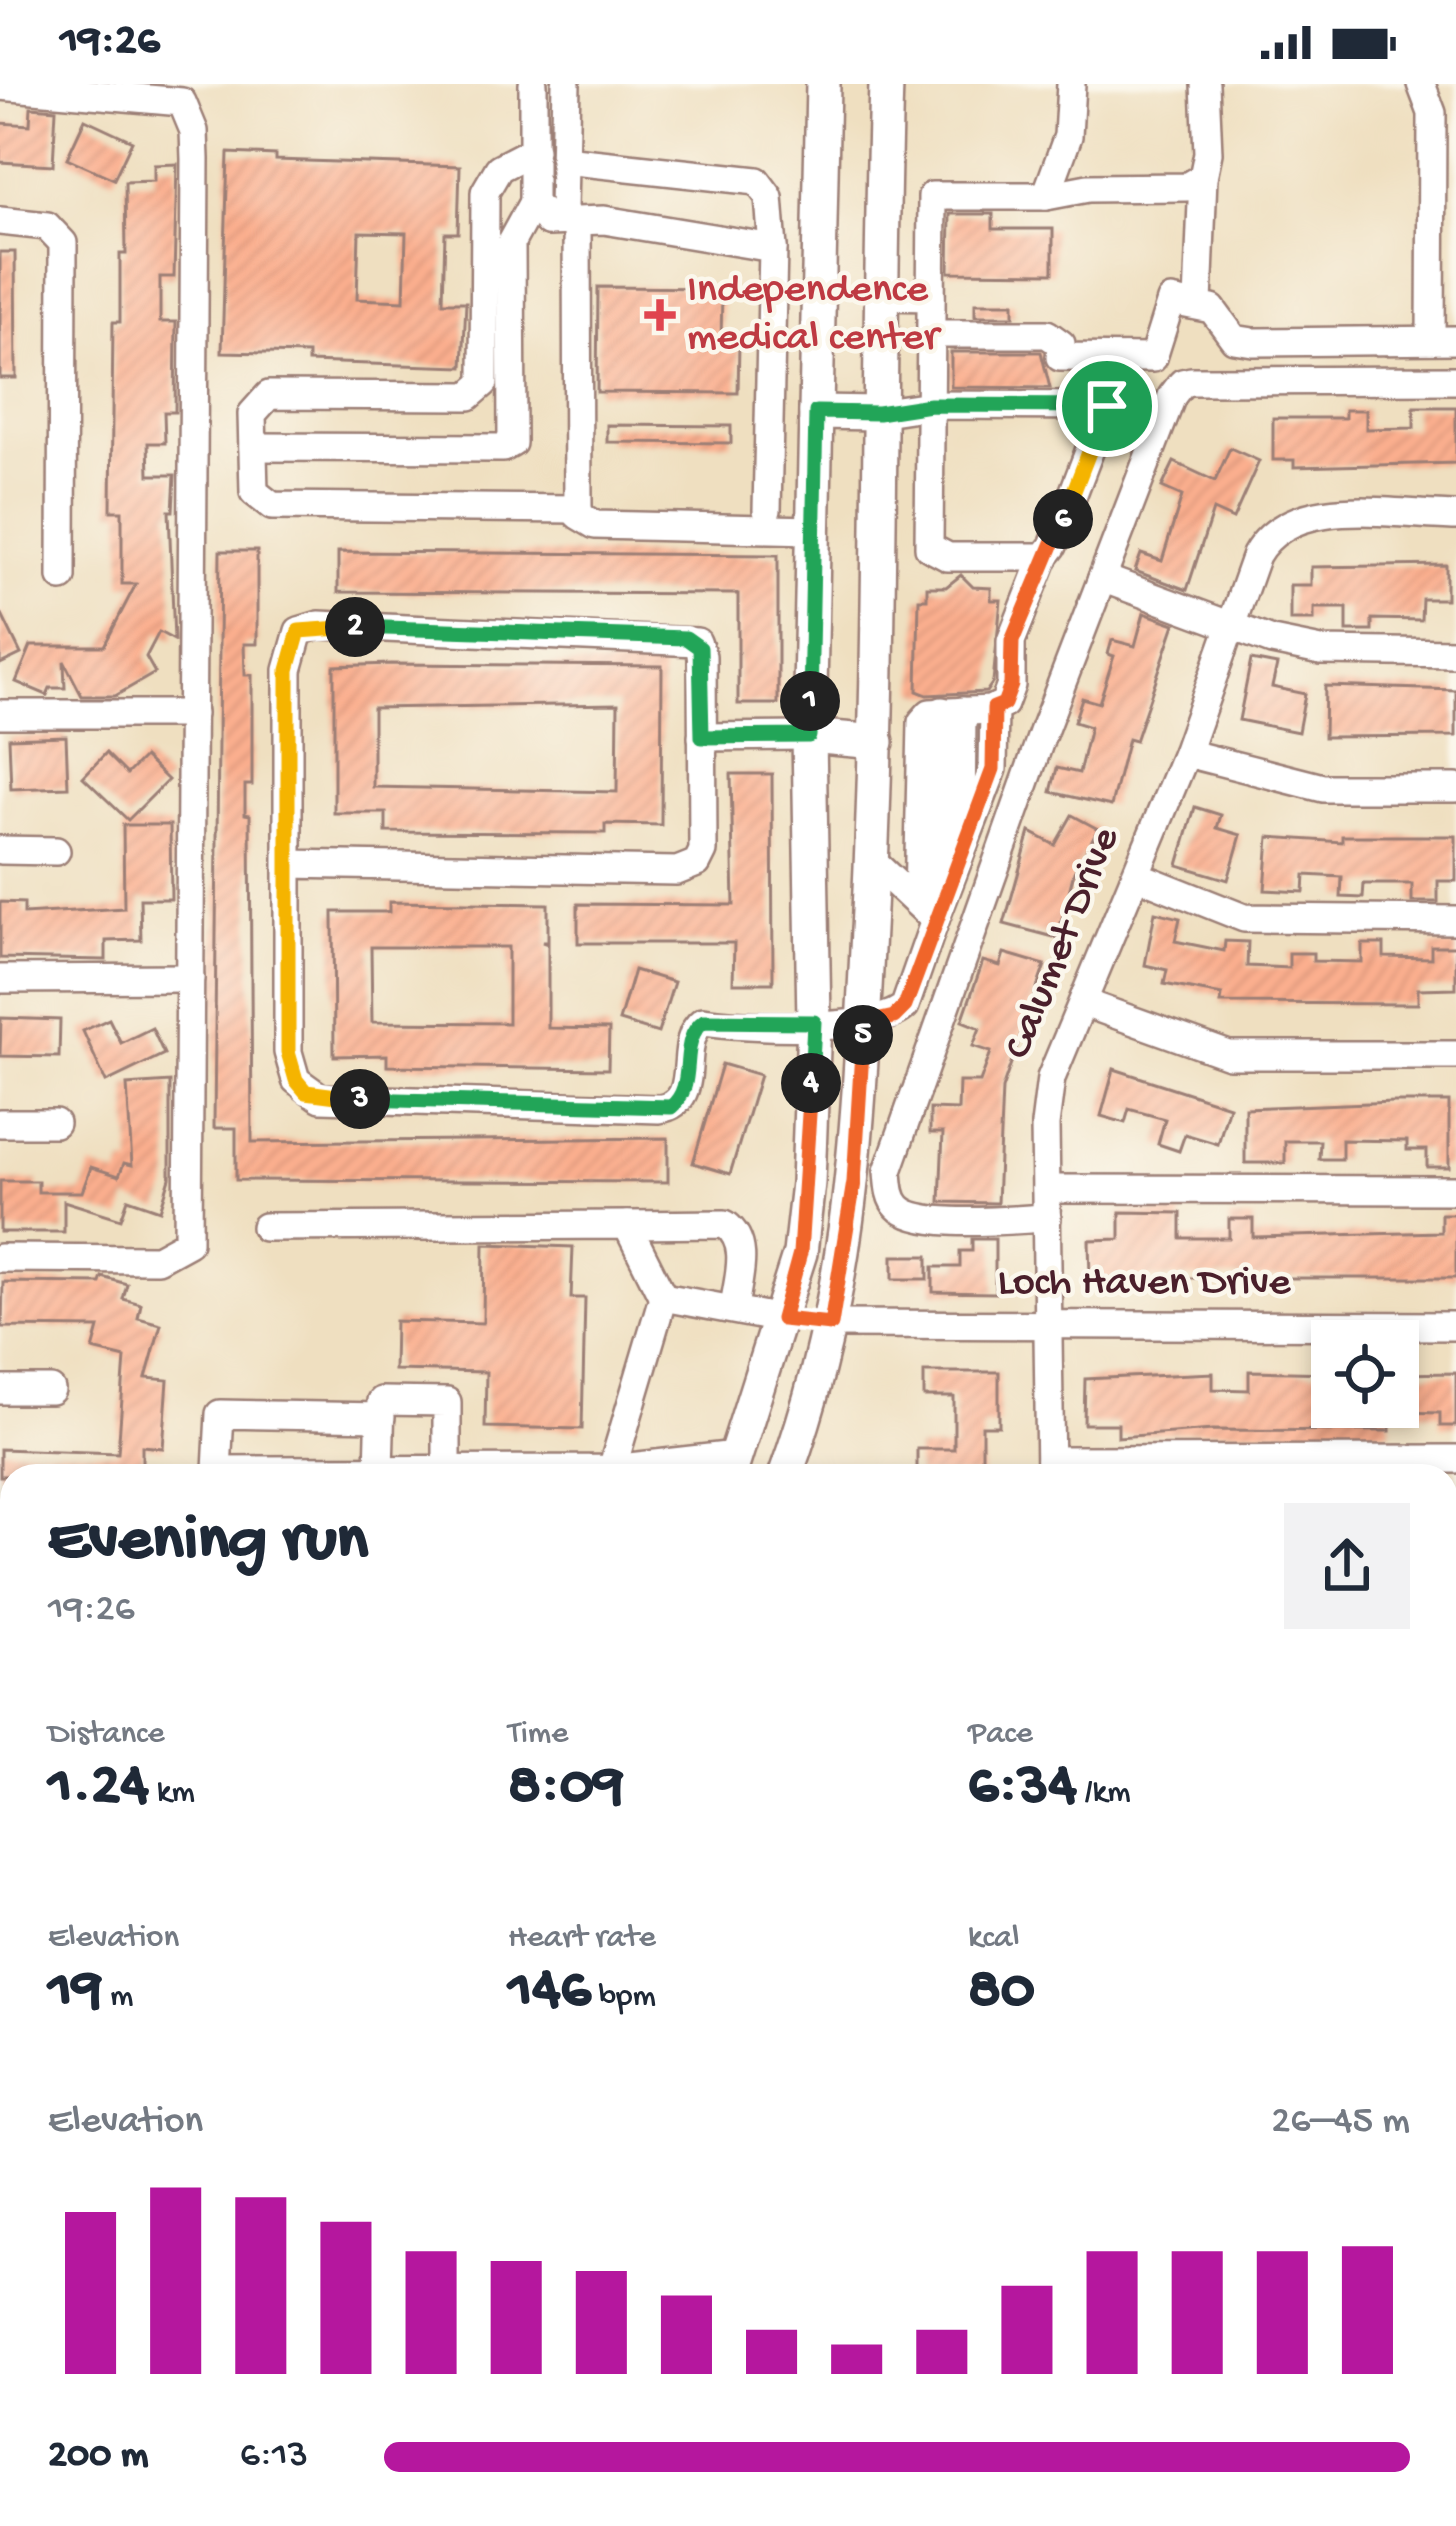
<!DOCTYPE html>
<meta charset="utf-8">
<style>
:root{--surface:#fff;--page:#f2f2f3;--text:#1f2937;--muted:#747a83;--accent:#b5179e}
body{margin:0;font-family:"Gochi Hand",sans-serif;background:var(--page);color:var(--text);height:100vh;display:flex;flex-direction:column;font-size:45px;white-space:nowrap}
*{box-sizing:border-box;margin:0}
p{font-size:39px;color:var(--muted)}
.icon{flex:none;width:66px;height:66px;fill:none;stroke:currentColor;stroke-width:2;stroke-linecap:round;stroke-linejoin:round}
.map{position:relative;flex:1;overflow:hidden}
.details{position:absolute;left:0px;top:1380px;width:1458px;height:1062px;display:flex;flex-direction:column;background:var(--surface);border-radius:36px 36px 0 0;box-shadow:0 6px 18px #0003}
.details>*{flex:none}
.tools{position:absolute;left:1311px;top:1236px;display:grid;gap:24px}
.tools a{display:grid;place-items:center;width:108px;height:108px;border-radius:0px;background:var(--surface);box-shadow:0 6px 18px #0003;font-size:60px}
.pin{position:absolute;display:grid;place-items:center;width:102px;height:102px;color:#fff;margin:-51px;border:6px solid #fff;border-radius:50%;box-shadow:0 3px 12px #0007}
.km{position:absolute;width:60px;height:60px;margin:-30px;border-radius:50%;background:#222;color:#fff;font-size:33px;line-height:60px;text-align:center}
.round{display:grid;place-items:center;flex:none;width:126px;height:126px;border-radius:0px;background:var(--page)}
.overview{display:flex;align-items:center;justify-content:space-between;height:204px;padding:0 48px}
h1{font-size:66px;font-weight:800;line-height:90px}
.metrics{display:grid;grid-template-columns:repeat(3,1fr);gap:18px;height:204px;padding:12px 48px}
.metrics div{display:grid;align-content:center}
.metrics b{font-size:60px;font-weight:800}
.metrics small{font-size:33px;font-weight:400}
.metrics p{font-size:33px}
.chart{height:336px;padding:24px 48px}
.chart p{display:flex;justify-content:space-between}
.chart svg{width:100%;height:216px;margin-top:12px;stroke:var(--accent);stroke-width:6}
ul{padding:0 48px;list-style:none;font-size:39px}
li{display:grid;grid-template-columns:192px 144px 1fr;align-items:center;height:90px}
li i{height:30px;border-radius:15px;background:var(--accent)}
.status{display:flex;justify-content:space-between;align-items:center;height:84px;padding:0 60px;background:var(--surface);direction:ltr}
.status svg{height:33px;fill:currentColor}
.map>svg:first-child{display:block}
.building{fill:url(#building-hatch);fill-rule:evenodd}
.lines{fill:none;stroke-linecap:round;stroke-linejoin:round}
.minor-casing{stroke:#9c7f76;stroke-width:32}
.major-casing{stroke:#9c7f76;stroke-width:38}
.minor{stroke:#fff;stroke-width:27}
.major{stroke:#fff;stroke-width:33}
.split-1-casing{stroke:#fff;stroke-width:24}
.split-2-casing{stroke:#fff;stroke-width:24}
.split-3-casing{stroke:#fff;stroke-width:24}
.split-4-casing{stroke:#fff;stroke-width:24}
.split-5-casing{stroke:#fff;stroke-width:24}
.split-6-casing{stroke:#fff;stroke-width:24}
.split-7-casing{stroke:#fff;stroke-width:24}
.split-1{stroke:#22a559;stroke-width:15}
.split-2{stroke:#22a559;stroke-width:15}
.split-3{stroke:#f5b400;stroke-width:15}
.split-4{stroke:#22a559;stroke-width:15}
.split-5{stroke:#f0652b;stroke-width:15}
.split-6{stroke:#f0652b;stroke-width:15}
.split-7{stroke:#f5b400;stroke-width:15}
.health-dot{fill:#e0444e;stroke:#fbf7ec;stroke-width:4.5}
.labels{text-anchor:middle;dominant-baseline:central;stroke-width:9;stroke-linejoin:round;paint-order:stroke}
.health-label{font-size:42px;fill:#be3a42;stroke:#fbf7ec;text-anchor:start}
.street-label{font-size:42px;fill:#4a1f2b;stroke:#fbf7ec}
</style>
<div class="status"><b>19:26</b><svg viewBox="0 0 49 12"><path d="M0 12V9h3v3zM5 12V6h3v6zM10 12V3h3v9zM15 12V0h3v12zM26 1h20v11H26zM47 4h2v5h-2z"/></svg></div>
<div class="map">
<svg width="1456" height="2442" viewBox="0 0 1456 2442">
<defs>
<pattern id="building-hatch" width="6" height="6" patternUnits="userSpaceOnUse" patternTransform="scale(3)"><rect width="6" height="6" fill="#fbaf8e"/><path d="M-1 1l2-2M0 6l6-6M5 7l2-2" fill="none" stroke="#d9967b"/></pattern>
</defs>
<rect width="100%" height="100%" fill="#fbf7ec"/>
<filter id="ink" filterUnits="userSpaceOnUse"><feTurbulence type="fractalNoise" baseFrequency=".00833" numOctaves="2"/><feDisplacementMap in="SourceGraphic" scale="24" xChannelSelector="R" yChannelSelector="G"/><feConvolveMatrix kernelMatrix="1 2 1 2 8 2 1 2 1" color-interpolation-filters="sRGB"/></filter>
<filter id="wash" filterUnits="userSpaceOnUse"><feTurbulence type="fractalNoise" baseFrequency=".004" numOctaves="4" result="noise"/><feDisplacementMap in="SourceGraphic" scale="48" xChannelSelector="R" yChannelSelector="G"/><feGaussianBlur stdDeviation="2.7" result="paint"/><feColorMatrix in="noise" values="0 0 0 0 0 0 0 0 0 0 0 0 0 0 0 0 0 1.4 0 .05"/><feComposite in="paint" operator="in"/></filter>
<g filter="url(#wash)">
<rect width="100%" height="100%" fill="#efdfc0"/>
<g id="blocks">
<!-- building -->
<g class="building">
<polygon points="31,23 56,25 53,81 0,78 0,39 30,41"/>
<polygon points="85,35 132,57 114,95 67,74"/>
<path d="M228 69 276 71V76L460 82 458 149H445L443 218H466L463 283 308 278V270L222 268ZM359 148 406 149 404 217 357 215Z"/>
<polygon points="177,80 174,193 160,193 160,238 176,238 175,328 164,328 165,359 148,359 149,391 175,391 173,427 169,427 174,556 159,548 146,573 155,589 115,612 82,612 64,577 65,604 50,604 47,611 16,598 31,562 104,562 136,500 122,500 122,427 111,427 113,238 120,238 120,170 126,170 125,98 154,97 154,81"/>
<polygon points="950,130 993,130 993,145 1053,145 1053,189 949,188"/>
<polygon points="0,168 15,168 16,294 0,294"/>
<polygon points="598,203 722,204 721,259 739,259 738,309 597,308"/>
<rect x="975" y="219" width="39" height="13"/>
<polygon points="951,268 1041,268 1050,304 951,303"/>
<polygon points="1414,323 1456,323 1456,379 1294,383 1294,376 1273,376 1273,334 1345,334 1345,326 1366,326 1366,345 1414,344"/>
<polygon points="607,341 731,342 731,359 607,358"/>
<polygon points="1230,364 1259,377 1233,435 1213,426 1187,506 1135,487 1141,470 1162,477 1182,412 1162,403 1174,378 1215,397"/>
<polygon points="220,467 257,467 257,560 244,560 245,591 252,591 252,701 245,701 245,730 250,731 252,1058 668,1054 668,1098 236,1096 236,1044 214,1044"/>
<polygon points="338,468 778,471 778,620 738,620 738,510 338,508"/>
<polygon points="1446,481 1446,515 1422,515 1421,536 1372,535 1372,547 1347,547 1347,524 1314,524 1314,536 1290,536 1290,501 1311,501 1311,483"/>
<polygon points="961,491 973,503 991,504 991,516 1001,516 993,598 986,608 927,611 917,607 919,515 927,515 927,503 946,503"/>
<polygon points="0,527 21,570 0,580"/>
<polygon points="1144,529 1175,540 1135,657 1128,655 1111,722 1051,708 1057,684 1079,689 1090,643 1074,638 1082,614 1099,619 1114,572 1108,570 1112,556 1135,562"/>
<polygon points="1251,576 1277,581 1272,603 1305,610 1298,648 1239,636"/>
<path d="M391 580 662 582 661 741 605 740V749L386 748V729H334V582ZM618 620 617 708 373 703V624Z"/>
<polygon points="1325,602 1456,606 1456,652 1324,653"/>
<polygon points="66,652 68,703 11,705 9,654"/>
<polygon points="106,669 127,690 144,673 168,696 128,736 83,693"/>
<polygon points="731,690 772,690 773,899 733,899 734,859 578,859 578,820 734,821"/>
<polygon points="1195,723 1221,731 1217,744 1241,751 1228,796 1178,781"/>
<polygon points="1072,731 1098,745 1074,788 1057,854 1004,840 1030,748 1055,761"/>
<polygon points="123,741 170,741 171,815 140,815 141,856 106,857 106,876 0,874 0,818 24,819 24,830 124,824"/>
<polygon points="1342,752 1456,752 1456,797 1438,797 1438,818 1412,818 1412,800 1364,800 1363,814 1341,813 1342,793 1305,791 1304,808 1265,806 1269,753 1342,758"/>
<path d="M389 818 548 820V858H542L548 860V944L609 945 608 985 387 982V971L334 972 333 828H389ZM371 863H508V939L372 938Z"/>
<polygon points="1155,828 1180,834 1175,857 1224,867 1225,857 1248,858 1247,882 1289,884 1289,869 1313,869 1313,877 1362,878 1362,860 1384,860 1384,873 1431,874 1431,862 1456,862 1456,904 1418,905 1418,920 1221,919 1222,911 1164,900 1167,886 1145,881"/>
<polygon points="1004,869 1045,881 1002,1005 997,1119 940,1118 943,1049 930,1049 930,1025 958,1026 959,998 980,998 991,968 973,962 980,944 962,937 983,877 1000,882"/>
<polygon points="634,886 674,898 658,949 619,937"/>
<polygon points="1,934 60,936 59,973 0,972"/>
<polygon points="109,935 121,959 152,944 164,970 106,998 83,947"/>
<polygon points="722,980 760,991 730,1090 693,1079"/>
<polygon points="1114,985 1229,1022 1218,1060 1185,1050 1179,1067 1158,1060 1165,1035 1129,1025 1125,1039 1101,1032"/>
<polygon points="170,998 170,1094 160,1126 128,1115 121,1135 64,1117 64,1148 0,1148 0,1097 38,1097 38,1108 82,1108 91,1083 119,1092 124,1079 132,1081 127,1001"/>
<polygon points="1394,1018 1449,1018 1449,1083 1427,1083 1427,1066 1407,1066 1407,1057 1342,1056 1342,1075 1319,1075 1320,1057 1285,1057 1285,1079 1245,1079 1245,1024"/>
<polygon points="1120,1128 1181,1129 1181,1154 1229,1154 1229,1135 1253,1135 1253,1153 1441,1148 1441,1130 1456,1130 1456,1194 1090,1194 1089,1156 1120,1155"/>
<polygon points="972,1155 995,1155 995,1209 933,1208 933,1183 960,1183 960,1167 972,1167"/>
<polygon points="484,1160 573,1163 571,1214 585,1214 582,1345 485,1343 486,1288 394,1286 395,1237 483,1239"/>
<rect x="893" y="1172" width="35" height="23"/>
<polygon points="102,1193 127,1200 123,1215 141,1220 138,1234 161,1240 146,1294 168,1296 163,1364 142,1362 142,1392 0,1392 0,1365 118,1369 125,1274 93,1266 99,1244 2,1243 3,1198 100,1199"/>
<polygon points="1249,1287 1332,1289 1332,1323 1390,1323 1390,1347 1213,1346 1118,1353 1118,1340 1084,1340 1085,1295 1213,1289 1213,1305 1249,1306"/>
<polygon points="924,1288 999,1288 999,1342 982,1342 982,1392 917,1392 917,1365 954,1365 954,1313 924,1313"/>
<polygon points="1456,1289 1456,1342 1440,1342 1440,1329 1398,1328 1398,1290"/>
</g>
</g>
</g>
<g filter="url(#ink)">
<use href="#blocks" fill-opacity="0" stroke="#9c7f76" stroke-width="3"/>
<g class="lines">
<defs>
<g id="minor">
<polyline points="533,0 533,118 548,138 563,124 566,0"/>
<polyline points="1421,0 1432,29 1431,256"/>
<polyline points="0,2 182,18 194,47 195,75 188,1158 157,1175 0,1174"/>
<polyline points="534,66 499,84 485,108 484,299 469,312 269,311 252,330 254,408 272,422 578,425"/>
<polyline points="564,76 757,97 769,113 773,164"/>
<polyline points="1046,112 1068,52 1071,0"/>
<polyline points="0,137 47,142 63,159 62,493"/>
<polyline points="548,138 604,136 773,164 767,426"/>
<polyline points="577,139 578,431 595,441 814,446"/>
<polyline points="882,212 931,213"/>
<polyline points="1198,219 1203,93"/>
<polyline points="931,250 1047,250 1061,260 1060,273 1153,274 1171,217 1212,225 1234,255 1253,258 1456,256"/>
<polyline points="1125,274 1053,462 1044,473 948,473 929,463 932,112 1046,112 1088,104 1186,103 1203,93 1208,69 1205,0"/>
<polyline points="878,329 930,321 1107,322"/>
<polyline points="253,363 503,364 512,359 511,158 533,118"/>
<polyline points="1102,494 1272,557 1321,567 1456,569"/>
<polyline points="0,630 192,630"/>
<polyline points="702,653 809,652"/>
<polyline points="1186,669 1323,704 1456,704"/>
<polyline points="961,751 962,627"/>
<polyline points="0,766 56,767"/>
<path d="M288 780 677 787 697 779 703 767 702 572 697 558 319 541 299 547 288 586V968L296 996 321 1014 659 1025C706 1018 674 959 703 937 745 943 876 950 905 922L935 836 872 777"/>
<polyline points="1136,791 1244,834 1456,836"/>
<polyline points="940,811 942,627"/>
<polyline points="918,817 922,638 930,629 990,626 1004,620 1011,601 1011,557 1044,473"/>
<polyline points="935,836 993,685 994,624"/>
<polyline points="0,895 190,894"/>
<polyline points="1084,919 1229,971 1456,971"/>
<polyline points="0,1039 55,1039"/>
<polyline points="1046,1105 1456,1106"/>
<path d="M1047 1134C1015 1135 919 1146 898 1123 889 1114 889 1100 888 1087L1043 648 1172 312 1182 299 1191 297 1456 296"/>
<path d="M627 1141 725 1140C751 1159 738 1194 734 1223"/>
<polyline points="265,1143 627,1141 663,1213"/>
<polyline points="831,1240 1456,1242"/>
<polyline points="0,1306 51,1306"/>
<polyline points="381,1333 220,1330 217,1386 612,1385 663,1213 781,1235"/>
<polyline points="1050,1376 1456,1375"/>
<polyline points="379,1385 381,1317 447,1318 447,1385"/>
<polyline points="612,1385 736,1371"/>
<path d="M1050 1392 1045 1041 1051 994 1186 669 1256 471C1292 408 1393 431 1456 432"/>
<polyline points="0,1441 12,1441"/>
<polyline points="1446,1511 1456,1511"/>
<polyline points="0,1577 12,1577"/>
<polyline points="1446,1647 1456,1647"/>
<polyline points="1446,1784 1456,1784"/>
<polyline points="0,1893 12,1893"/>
<polyline points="1446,1921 1456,1917"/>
<polyline points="0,2027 12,2027"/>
<polyline points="0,2165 12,2165"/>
<polyline points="1446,2183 1456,2189"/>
<polyline points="0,2297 12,2297"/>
<polyline points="1446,2328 1456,2328"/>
<polyline points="613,2430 652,2442"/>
<polyline points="1306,2430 1306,2442"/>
<polyline points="0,2434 124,2435 175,2442"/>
<polyline points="312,2442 317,2430"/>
</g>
<g id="major">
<polyline points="816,328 878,329"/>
<polyline points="809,652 877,658"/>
<polyline points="729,1392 800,1169 808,1099 814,938 809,652 823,0"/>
<path d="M785 1392C853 1207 858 1040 868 846 883 564 877 282 886 0"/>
<polyline points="338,2442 342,2430"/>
<polyline points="398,2442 402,2430"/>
</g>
</defs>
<!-- minor casing -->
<use href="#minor" class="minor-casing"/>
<!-- major casing -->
<use href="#major" class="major-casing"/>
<!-- minor -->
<use href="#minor" class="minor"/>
<!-- major -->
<use href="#major" class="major"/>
</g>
</g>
<g class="lines" filter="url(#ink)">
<defs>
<polyline id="split-1" points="810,617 816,328 878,329 930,321 1107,322"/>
<polyline id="split-2" points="355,543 686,554 700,564 702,653 809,652 810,617"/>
<polyline id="split-3" points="355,543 299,547 288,586 288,968 296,996 306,1008 360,1015"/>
<path id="split-4" d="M360 1015 671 1023C699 1001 676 957 704 937L814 938 811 999"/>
<polyline id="split-5" points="811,999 800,1169 782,1235 831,1240 854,1098 863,951"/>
<polyline id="split-6" points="863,951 863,940 894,933 905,922 993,685 994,624 1004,620 1011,601 1012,557 1063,435"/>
<polyline id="split-7" points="1063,435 1107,322"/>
</defs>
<!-- split-1 casing -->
<use href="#split-1" class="split-1-casing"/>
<!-- split-2 casing -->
<use href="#split-2" class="split-2-casing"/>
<!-- split-3 casing -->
<use href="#split-3" class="split-3-casing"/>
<!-- split-4 casing -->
<use href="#split-4" class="split-4-casing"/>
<!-- split-5 casing -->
<use href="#split-5" class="split-5-casing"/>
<!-- split-6 casing -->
<use href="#split-6" class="split-6-casing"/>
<!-- split-7 casing -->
<use href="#split-7" class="split-7-casing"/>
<!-- split-1 -->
<use href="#split-1" class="split-1"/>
<!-- split-2 -->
<use href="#split-2" class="split-2"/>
<!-- split-3 -->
<use href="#split-3" class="split-3"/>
<!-- split-4 -->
<use href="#split-4" class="split-4"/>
<!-- split-5 -->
<use href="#split-5" class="split-5"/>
<!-- split-6 -->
<use href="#split-6" class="split-6"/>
<!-- split-7 -->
<use href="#split-7" class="split-7"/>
</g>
<!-- markers -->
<path class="health-dot" d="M654 213h12v12h12v12h-12v12h-12v-12h-12v-12h12z"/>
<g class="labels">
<!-- health labels -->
<g class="health-label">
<text x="687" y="207">Independence<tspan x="687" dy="48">medical center</tspan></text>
</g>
<!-- street labels -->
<g class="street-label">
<text transform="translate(1064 860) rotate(-68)">Calumet Drive</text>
<text x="1144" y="1200">Loch Haven Drive</text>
</g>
</g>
</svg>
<div class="tools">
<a><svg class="icon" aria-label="locate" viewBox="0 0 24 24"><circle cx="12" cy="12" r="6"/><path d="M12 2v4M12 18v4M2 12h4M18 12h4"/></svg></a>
</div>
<div class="pin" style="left:1107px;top:322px;background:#1e9e55"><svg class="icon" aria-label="arrive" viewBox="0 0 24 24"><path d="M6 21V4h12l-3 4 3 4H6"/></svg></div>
<b class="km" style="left:810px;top:617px">1</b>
<b class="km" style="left:355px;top:543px">2</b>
<b class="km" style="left:360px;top:1015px">3</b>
<b class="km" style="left:811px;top:999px">4</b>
<b class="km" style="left:863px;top:951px">5</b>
<b class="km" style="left:1063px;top:435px">6</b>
<section class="details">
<div class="overview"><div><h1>Evening run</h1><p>19:26</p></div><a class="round"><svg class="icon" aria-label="share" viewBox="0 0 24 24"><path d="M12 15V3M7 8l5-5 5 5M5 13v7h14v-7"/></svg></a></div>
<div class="metrics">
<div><p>Distance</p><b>1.24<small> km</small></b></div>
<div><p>Time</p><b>8:09</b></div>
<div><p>Pace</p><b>6:34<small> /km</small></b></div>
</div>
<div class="metrics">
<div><p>Elevation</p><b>19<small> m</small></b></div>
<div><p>Heart rate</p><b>146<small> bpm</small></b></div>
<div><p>kcal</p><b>80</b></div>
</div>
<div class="chart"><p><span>Elevation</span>26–45 m</p>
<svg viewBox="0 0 160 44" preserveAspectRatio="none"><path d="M5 44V11M15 44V6M25 44V8M35 44V13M45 44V19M55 44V21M65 44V23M75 44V28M85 44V35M95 44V38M105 44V35M115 44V26M125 44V19M135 44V19M145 44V19M155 44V18"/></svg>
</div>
<ul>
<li><b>200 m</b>6:13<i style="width:100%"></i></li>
</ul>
</section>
</div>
